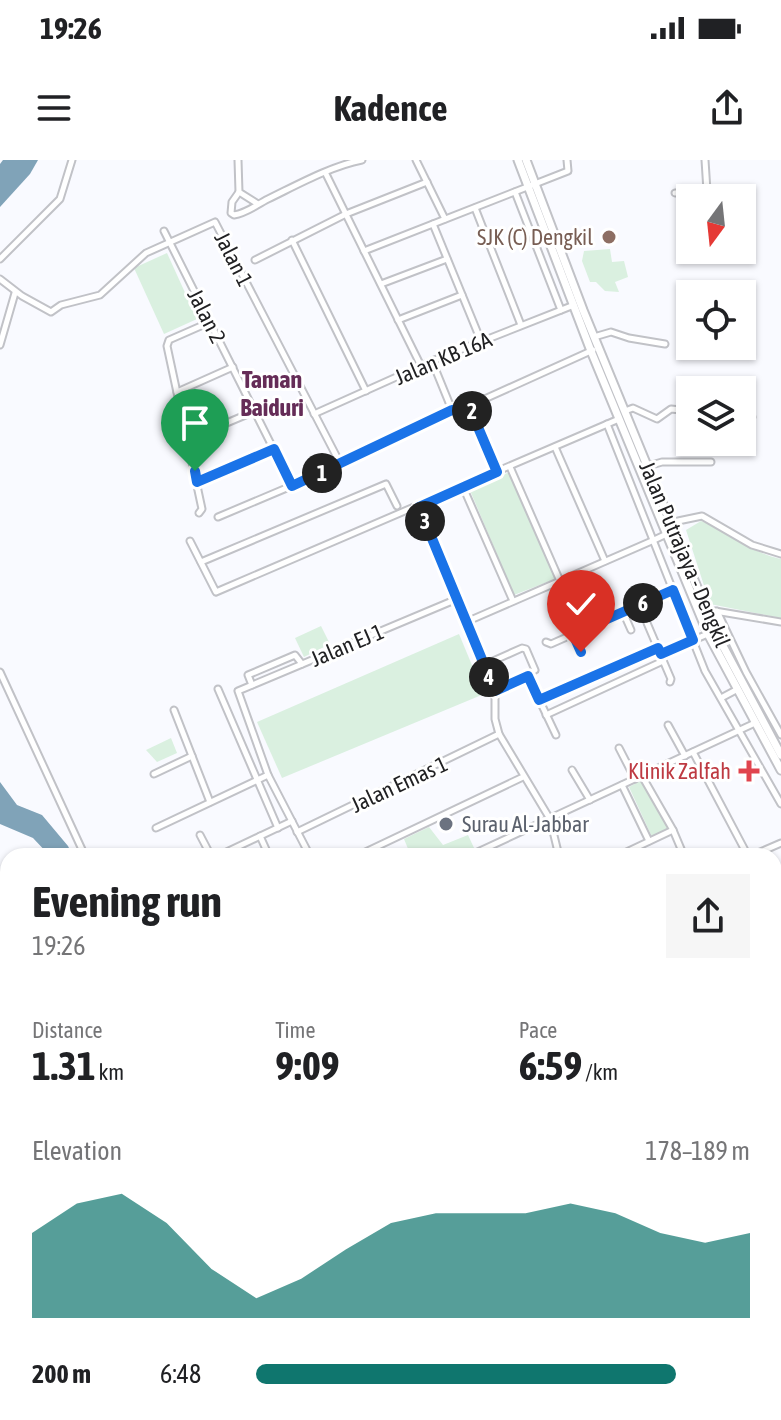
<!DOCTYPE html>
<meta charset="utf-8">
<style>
:root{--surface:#fff;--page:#f6f6f6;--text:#202124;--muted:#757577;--accent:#0f766e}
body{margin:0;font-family:"Asap Condensed",sans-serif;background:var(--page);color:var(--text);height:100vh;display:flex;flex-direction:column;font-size:30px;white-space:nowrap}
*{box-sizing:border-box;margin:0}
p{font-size:26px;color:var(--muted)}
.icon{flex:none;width:44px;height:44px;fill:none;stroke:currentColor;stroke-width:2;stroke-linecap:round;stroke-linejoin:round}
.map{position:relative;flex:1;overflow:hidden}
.side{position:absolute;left:0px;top:688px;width:782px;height:572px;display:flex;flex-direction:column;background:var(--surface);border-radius:24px 24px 0 0;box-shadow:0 2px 6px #0004}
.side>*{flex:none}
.needle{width:52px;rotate:195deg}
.fabs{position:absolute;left:676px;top:24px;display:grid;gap:16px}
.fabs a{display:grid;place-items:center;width:80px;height:80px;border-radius:0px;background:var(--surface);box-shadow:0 2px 6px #0004;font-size:40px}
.pin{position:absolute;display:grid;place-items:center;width:68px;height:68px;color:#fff;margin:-82px -34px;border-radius:50% 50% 50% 0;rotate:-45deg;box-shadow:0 0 8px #0007}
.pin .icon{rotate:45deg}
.km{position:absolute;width:40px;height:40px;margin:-20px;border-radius:50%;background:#222;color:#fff;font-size:22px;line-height:40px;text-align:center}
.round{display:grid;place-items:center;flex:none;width:84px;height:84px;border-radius:0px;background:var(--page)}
.overview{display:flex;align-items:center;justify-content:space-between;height:136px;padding:0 32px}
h1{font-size:44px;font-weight:700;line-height:60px}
.metrics{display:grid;grid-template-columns:repeat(3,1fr);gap:12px;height:136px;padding:8px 32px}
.metrics div{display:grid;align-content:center}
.metrics b{font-size:40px;font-weight:700}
.metrics small{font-size:22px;font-weight:400}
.metrics p{font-size:22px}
.chart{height:224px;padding:16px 32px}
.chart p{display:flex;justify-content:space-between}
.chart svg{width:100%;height:144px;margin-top:8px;fill:var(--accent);opacity:.7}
ul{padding:0 32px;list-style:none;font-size:26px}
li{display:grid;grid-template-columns:128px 96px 1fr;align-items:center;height:60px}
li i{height:20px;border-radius:10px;background:var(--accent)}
.status{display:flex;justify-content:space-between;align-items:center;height:56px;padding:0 40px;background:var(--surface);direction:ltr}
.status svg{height:22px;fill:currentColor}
header{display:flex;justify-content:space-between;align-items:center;height:104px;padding:0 32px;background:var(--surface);font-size:36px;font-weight:700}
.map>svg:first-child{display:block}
.green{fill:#daf0e0}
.water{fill:#80a3b8}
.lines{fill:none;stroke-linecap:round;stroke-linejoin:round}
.street-casing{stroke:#c1c2c7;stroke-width:9}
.secondary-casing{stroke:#c1c2c7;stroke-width:11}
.highway-casing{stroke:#ab5d4d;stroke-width:13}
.street{stroke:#fff;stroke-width:5}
.secondary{stroke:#fff;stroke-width:7}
.highway{stroke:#f67d63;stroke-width:9}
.route-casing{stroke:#fff;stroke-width:16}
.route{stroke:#1a73e8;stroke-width:10}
.education-dot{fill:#8d6e63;stroke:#fff;stroke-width:3}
.health-dot{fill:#e0444e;stroke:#fff;stroke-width:3}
.worship-dot{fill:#6b7280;stroke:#fff;stroke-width:3}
.labels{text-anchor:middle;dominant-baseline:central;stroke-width:6;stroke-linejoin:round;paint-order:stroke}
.education-label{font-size:22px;fill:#785e54;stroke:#fff;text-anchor:end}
.street-label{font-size:22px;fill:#212123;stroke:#fff}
.health-label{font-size:22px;fill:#be3a42;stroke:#fff;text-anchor:end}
.worship-label{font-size:22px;fill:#5b616d;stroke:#fff;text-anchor:start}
.neighbourhood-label{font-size:24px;font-weight:bold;fill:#652c57;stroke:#fff}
</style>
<div class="status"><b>19:26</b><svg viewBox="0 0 49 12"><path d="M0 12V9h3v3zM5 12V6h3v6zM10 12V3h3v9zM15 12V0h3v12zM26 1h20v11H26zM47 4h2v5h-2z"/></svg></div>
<header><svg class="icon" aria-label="menu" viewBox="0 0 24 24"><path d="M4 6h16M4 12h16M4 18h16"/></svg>Kadence<svg class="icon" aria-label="share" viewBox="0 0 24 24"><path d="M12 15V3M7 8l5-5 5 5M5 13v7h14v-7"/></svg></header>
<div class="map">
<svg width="781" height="1260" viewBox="0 0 781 1260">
<rect width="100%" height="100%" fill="#f9faff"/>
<!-- green -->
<g class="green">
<polygon points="610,89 612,102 624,101 628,117 615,122 619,132 605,131 596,122 590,122 582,101 584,91"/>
<polygon points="167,93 197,159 164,174 134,108"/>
<polygon points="510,312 555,419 514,435 469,328"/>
<path d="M701 361C730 371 750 393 781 399V458L710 444 686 370Z"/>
<polygon points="321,466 330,484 304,497 295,478"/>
<polygon points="459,474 484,534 282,618 257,562"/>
<polygon points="171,578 177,593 157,602 146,590"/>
<polygon points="642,620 669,669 652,677 629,627"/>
<polygon points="429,667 443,685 468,675 475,690 462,696 411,696 404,679"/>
<polygon points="781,838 781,883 777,886 774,880 774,841"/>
</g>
<!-- water -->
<g class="water">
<polygon points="3,0 38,0 30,14 0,47 0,4"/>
<polygon points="0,622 17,645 42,655 68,686 73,696 50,696 33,678 0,664"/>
<polygon points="8,1162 8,1250 5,1260 0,1260 0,1215"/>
<polygon points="622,1252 639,1252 641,1260 596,1260 597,1257"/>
</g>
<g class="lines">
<defs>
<g id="street">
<polyline points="238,0 239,32 258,44"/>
<polyline points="416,0 445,59"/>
<polyline points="326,14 421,206"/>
<path d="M239 32 232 42 231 53 234 55C247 53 256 45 268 39 297 25 331 6 362 0"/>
<polyline points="515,32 561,150"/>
<polyline points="675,33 707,31 705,0"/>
<polyline points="475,48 521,165"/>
<polyline points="433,64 481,181"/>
<polyline points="164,71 292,326"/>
<polyline points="292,80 366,231"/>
<polyline points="364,91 568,11 567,0"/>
<polyline points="0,99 60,39 72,0"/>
<polyline points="255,100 346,54 427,22"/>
<polyline points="0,119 22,136 51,152 61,145 100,135 146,93 215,62 341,305"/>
<polyline points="381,124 447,99"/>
<polyline points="398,160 462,135"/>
<polyline points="594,177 611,172 629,178 665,184"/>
<polyline points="0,185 15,133"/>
<polyline points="432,201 452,250"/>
<polyline points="177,232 233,207"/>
<polyline points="469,246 497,312"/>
<polyline points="625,251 633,248 657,259 671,249 690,251"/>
<polyline points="314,254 432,201 574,145"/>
<polyline points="742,256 752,257"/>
<polyline points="607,264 705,511 781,644"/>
<polyline points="189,279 255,251"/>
<polyline points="555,287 605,401"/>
<polyline points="648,306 662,302 711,302"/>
<polyline points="510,307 560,421"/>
<polyline points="197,322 274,289"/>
<polyline points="463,327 513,441"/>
<polyline points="419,347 495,531 495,559 499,574 550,659 559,696"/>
<polyline points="199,353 202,349 167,186 169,180 210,162"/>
<polyline points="218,357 341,305 452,250 469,246 593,190"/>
<polyline points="190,381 216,432 619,259"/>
<polyline points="201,402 386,324 397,346"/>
<polyline points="715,451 781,462"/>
<polyline points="717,451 746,512 781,575"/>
<polyline points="623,452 631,470"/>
<polyline points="466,462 654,380 675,370 678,361 702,356 752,385 781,394"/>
<polyline points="647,463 671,519 670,522"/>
<polyline points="573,474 581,492"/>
<polyline points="546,482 551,484 673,430"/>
<polyline points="661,494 710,473"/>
<polyline points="484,505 522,488 526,489 535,510 495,531"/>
<polyline points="0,512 85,696"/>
<polyline points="528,516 556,575"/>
<polyline points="252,525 248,515 295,495 302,504"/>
<polyline points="218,529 278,668"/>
<polyline points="721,538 736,530"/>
<polyline points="539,540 658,488"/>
<polyline points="174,550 210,642"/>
<polyline points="546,555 663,501"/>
<polyline points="668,565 685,596"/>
<polyline points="619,588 635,619"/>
<polyline points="693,592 748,696"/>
<polyline points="572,610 590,640"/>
<polyline points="154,614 192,596"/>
<polyline points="642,616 673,670 684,696"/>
<polyline points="622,625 649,681"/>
<polyline points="156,668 268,615"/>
<polyline points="297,672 499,574"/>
<polyline points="200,675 211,696"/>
<polyline points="260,676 269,696"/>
<polyline points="218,696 292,661"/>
<polyline points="310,696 268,615 238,531 457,439"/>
<polyline points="357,696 523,617"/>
<polyline points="469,696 755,563"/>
<polyline points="618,696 673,670"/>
<polyline points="751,696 781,683"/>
<polyline points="774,714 781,711"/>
<polyline points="774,743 781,740"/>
<polyline points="774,802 781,799"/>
<polyline points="774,892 781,905"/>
<polyline points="774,1220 781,1226"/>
<polyline points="774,1250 781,1244"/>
<polyline points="377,1252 380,1260"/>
<polyline points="496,1260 498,1252"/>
<polyline points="759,1260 771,1252"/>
</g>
<g id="secondary">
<polyline points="518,0 591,191 708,474 781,610"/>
<polyline points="526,0 583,150 715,471 781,595"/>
</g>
<g id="highway">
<polyline points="0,874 8,876"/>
<polyline points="0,884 8,886"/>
<polyline points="324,1252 327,1260"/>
<polyline points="334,1252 337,1260"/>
</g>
</defs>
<!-- street casing -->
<use href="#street" class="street-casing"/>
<!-- secondary casing -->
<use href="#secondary" class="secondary-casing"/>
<!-- highway casing -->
<use href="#highway" class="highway-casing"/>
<!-- street -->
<use href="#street" class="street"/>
<!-- secondary -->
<use href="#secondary" class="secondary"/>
<!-- highway -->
<use href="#highway" class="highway"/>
</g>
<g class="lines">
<defs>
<polyline id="route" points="195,311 197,322 274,289 292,326 452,250 469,246 497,312 419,347 495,531 528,516 539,540 658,488 661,494 693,480 673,430 573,474 581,492"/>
</defs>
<!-- route casing -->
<use href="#route" class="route-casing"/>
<!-- route -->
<use href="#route" class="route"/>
</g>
<!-- markers -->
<circle class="education-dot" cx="609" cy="77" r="8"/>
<path class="health-dot" d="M745 599h8v8h8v8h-8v8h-8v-8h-8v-8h8z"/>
<circle class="worship-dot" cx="446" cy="664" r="8"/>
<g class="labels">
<!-- education labels -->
<g class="education-label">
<text x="593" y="77">SJK (C) Dengkil</text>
</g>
<!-- street labels -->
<g class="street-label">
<text transform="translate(234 99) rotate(63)">Jalan 1</text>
<text transform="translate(207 156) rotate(63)">Jalan 2</text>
<text transform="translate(443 198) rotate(-23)">Jalan KB 16A</text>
<text transform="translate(685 394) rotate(67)">Jalan Putrajaya - Dengkil</text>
<text transform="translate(347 485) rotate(-23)">Jalan EJ 1</text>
<text transform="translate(399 624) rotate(-25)">Jalan Emas 1</text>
</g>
<!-- health labels -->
<g class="health-label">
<text x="731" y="611">Klinik Zalfah</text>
</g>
<!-- worship labels -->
<g class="worship-label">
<text x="462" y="664">Surau Al-Jabbar</text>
</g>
<!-- neighbourhood labels -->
<g class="neighbourhood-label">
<text x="272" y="219">Taman<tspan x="272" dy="28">Baiduri</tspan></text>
</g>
</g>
</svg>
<div class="fabs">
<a><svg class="needle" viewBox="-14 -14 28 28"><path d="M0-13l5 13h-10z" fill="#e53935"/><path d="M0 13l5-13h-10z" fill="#757577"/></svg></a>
<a><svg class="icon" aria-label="locate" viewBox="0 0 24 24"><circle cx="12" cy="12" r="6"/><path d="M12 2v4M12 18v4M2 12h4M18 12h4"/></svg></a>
<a><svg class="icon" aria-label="layers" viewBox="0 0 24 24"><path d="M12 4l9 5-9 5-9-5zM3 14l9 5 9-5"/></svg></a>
</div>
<div class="pin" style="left:195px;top:311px;background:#1e9e55"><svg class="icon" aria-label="arrive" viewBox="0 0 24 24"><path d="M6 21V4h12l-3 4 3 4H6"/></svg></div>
<div class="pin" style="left:581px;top:492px;background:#d93025"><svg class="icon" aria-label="check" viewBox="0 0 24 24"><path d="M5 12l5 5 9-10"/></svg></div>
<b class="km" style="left:322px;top:313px">1</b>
<b class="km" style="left:472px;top:251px">2</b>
<b class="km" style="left:425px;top:361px">3</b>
<b class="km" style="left:489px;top:517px">4</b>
<b class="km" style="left:643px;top:443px">6</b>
<section class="side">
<div class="overview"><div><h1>Evening run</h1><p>19:26</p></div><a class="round"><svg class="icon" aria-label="share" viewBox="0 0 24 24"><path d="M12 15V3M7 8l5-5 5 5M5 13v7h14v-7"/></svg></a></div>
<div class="metrics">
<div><p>Distance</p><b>1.31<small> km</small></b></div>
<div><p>Time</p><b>9:09</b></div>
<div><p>Pace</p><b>6:59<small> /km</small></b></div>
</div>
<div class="chart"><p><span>Elevation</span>178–189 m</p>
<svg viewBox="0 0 160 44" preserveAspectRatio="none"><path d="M0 44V18L10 9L20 6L30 15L40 29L50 38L60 32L70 23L80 15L90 12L100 12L110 12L120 9L130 12L140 18L150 21L160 18V44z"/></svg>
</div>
<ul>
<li><b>200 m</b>6:48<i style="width:85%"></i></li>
</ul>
</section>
</div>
